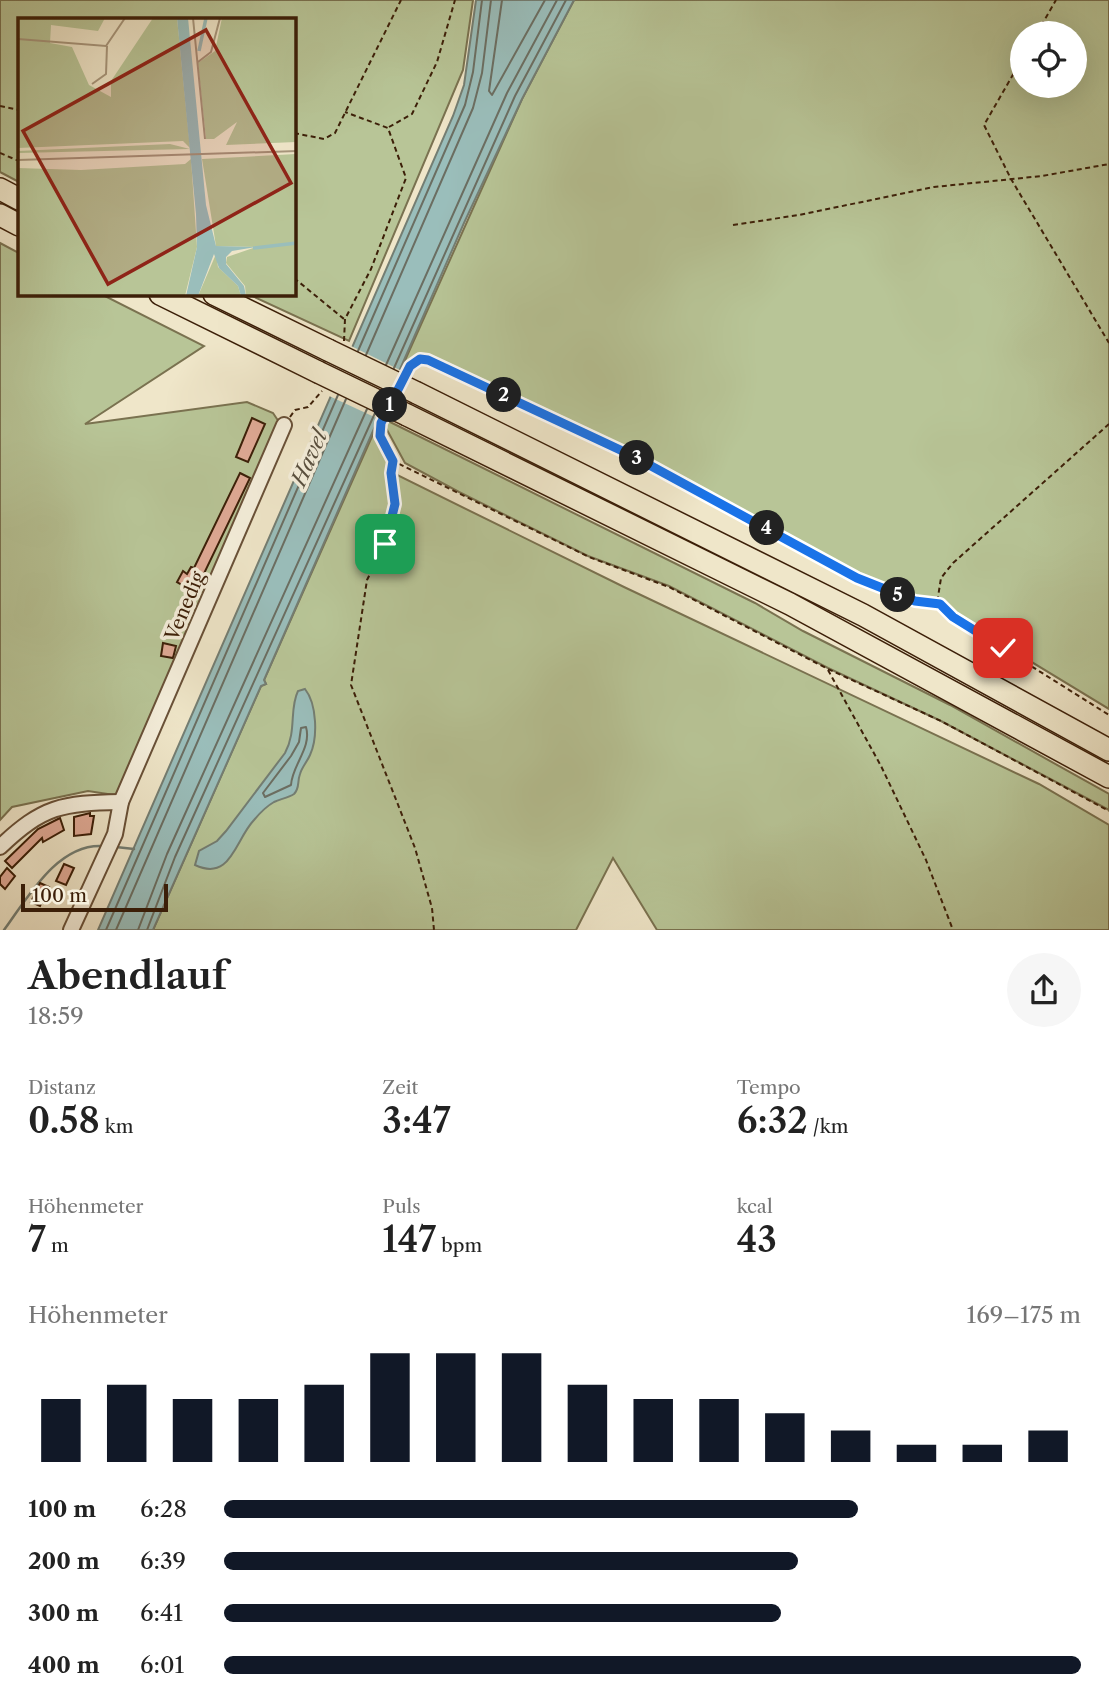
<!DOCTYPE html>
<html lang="de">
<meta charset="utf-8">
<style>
:root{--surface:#fff;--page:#f6f6f6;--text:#222;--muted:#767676;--accent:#111827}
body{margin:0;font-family:"Libre Caslon Text",serif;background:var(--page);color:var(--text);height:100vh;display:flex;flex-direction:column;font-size:26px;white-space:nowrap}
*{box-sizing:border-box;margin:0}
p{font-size:23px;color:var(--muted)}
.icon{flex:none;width:38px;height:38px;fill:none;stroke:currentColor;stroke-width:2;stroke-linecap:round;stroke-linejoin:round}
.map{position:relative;height:930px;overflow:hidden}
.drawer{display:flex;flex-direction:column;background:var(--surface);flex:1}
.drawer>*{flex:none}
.buttons{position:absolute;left:1010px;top:21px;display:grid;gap:14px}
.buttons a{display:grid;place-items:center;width:77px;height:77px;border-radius:50%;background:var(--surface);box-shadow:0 7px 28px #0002;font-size:35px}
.scale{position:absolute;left:21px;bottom:18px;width:147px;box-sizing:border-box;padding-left:7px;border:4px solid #3c1f08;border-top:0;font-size:19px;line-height:24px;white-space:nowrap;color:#3c1f08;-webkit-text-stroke:5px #f5efdc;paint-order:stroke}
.pin{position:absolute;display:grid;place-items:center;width:60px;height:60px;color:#fff;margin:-30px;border-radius:14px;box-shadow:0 4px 10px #0006}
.km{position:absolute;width:35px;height:35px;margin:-18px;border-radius:50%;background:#222;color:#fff;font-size:19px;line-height:35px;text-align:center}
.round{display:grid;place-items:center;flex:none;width:74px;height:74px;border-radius:37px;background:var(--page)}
.headline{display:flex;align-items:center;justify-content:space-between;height:119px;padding:0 28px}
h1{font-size:38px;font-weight:600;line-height:52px}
.figures{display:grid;grid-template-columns:repeat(3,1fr);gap:10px;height:119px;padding:7px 28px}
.figures div{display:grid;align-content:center}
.figures b{font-size:35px;font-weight:600}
.figures small{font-size:19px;font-weight:400}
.figures p{font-size:19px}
.chart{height:196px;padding:14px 28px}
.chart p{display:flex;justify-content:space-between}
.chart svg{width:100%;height:126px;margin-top:7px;stroke:var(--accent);stroke-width:6}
ul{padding:0 28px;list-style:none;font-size:23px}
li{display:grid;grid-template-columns:112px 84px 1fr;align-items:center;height:52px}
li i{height:18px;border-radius:9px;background:var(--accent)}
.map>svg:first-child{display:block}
.green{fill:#b8c597;stroke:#7a7250;stroke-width:2;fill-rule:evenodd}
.water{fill:#9abebb;stroke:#747e73;stroke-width:2}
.pier{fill:#efe6c9}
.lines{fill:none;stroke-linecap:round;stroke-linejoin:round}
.shore{stroke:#6b6e62;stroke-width:2}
.stream{stroke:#747e73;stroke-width:2.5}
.building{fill:#e0aa96;stroke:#3c1f08;stroke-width:2}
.minor-casing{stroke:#695138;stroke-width:18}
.highway-casing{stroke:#3c1f08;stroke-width:24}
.path{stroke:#3c1f08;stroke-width:2;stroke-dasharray:5 3.5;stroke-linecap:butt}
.minor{stroke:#f5efdc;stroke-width:14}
.highway{stroke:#efe6c9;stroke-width:21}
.highway-bridge-casing{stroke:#3c1f08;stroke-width:24;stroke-linecap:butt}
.highway-bridge{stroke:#efe6c9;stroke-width:21}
.route-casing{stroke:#fff;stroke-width:14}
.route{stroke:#1a73e8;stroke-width:9}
.labels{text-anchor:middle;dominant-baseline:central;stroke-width:7;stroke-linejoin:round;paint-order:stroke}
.street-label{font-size:19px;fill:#3c1f08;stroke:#f5efdc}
.water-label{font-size:21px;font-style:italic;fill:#584f3e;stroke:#f5efdc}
.inset-river{fill:none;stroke:#9abebb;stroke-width:3.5}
.inset-road{fill:none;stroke:#a7967c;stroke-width:2}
.view{fill:#8f2418;fill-opacity:0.15;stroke:#8f2418;stroke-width:3.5}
.inset-edge{fill:none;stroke:#3c1f08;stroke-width:3.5}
</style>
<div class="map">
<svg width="1109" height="930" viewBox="0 0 1109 930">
<rect width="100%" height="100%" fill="#efe6c9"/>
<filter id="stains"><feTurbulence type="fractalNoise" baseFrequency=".00286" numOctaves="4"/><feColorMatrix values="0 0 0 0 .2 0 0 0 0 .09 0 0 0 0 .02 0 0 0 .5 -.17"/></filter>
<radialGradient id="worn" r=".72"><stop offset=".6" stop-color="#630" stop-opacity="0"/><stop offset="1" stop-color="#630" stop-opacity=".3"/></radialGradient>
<!-- green -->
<g class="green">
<polygon points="0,0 473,0 463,70 349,341 248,294 294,294 294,19 19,19 19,182 0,172"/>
<path d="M574 0H1109V709L974 627 943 603 913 599 859 576 636 455 444 363 420 357 406 369 402 367 522 99ZM1022 33H1074V86H1022Z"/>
<polygon points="0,243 19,253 19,294 101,294 204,346 85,424 247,402 273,413 279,422 121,796 88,791 12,807 0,820"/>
<polygon points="380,417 755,603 803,631 950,705 1109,794 1109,810 941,721 828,668 669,586 588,556 459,492 405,463"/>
<polygon points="378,423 380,442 391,461 389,471 624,587 1039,784 1109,825 1109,930 657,930 613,858 576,930 153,930 261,686 266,684 264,680"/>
</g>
<!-- water -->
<g class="water">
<polygon points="476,0 574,0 522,99 464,223 264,680 266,684 261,686 153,930 98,930 453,116 464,85"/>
<path d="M305 689C317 704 318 738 310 755 307 762 302 767 300 774 297 782 300 788 294 794 288 798 280 799 274 802 267 806 259 814 254 820 235 840 231 882 195 865L199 851 217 841 226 831 285 753C297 731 289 709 298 691Z"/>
</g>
<!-- pier -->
<polygon class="pier" points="349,345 404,372 383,421 327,395"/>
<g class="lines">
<!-- shore -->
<g class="shore">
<polyline points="502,0 489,91 492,95 545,0"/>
<polyline points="358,351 465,105 473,72 482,0"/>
<polyline points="366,355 473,108 482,73 491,0"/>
<polyline points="386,365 507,93 557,0"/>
<polyline points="394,368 515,96 566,0"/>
<path d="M306 727C312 748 292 765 291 785L265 797 263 793 291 756 299 742 301 728Z"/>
<polyline points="106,930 338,395"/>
<polyline points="116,930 346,399"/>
<polyline points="138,930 167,854 367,409"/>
<polyline points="147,930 175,857 375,413"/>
</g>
<!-- stream -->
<g class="stream">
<polyline points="116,847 134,849"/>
<path d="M4 930C27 899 57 843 103 846"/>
</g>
</g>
<!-- building -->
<g class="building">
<polygon points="252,418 265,424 248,462 236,457"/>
<polygon points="240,473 250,478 198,586 194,584 191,590 177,582 183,571 187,574 191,567 194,568"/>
<polygon points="163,643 176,646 173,658 161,656"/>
<polygon points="90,813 90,816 94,816 91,834 74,836 74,817"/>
<polygon points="60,818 64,830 43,842 42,838 12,868 5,861 38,829"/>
<polygon points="64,864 74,868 66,885 56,881"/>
<polygon points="7,868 15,876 5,889 0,884 0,877"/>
<polygon points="40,883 49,887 40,906 31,902"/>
</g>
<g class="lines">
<defs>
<g id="minor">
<path d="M0 847C43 806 62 803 121 802"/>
<polyline points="71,930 115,834 121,802 284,425"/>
</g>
<g id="highway">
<polyline points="0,189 19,199"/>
<polyline points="0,215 19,225"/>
<polyline points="160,294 318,372"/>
<polyline points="214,294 328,350"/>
<polyline points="417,393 863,615 1109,750"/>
<polyline points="407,415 790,604 1109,777"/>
</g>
</defs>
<!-- minor casing -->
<use href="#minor" class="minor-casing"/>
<!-- highway casing -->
<use href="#highway" class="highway-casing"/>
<!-- path -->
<g class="path">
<polyline points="1037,33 1056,0"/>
<polyline points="1022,59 984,125 1011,179 1109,343"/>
<polyline points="0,106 19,110"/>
<polyline points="389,127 412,114 437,62 455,0"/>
<polyline points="294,133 324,139 335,133 401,0"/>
<polyline points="0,153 19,161"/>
<polyline points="733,225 799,215 934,187 1042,176 1109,164"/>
<polyline points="294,278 344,319"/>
<polyline points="344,341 345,319 371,269 406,178 388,128 345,112"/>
<polyline points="407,372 415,361 428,360 631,455 857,577 915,601 940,604"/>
<polyline points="290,417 295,410 308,407 322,391"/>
<polyline points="382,420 380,436 393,461 589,557 669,587 828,669 941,721 1109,811"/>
<polyline points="1109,424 953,563 941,578 938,597 953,617 1109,715"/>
<polyline points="393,462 394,518 385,544 367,580 351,685 415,848 432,908 434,930"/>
<polyline points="828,670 881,766 926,860 953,930"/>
</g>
<!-- minor -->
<use href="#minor" class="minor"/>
<!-- highway -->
<use href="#highway" class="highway"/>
<defs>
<g id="highway-bridge">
<polyline points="328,350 417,393"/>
<polyline points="318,372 407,415"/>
</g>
</defs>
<!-- highway-bridge casing -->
<use href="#highway-bridge" class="highway-bridge-casing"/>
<!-- highway-bridge -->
<use href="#highway-bridge" class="highway-bridge"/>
</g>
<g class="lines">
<defs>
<polyline id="route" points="385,544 395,504 391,473 393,461 380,436 381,423 410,366 420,359 428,360 631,455 857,578 915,601 940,604 953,617 1003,648"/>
</defs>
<!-- route casing -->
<use href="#route" class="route-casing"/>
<!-- route -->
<use href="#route" class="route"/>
</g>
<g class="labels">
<!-- street labels -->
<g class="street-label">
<text transform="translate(185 606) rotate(-67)">Venedig</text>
</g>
<!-- water labels -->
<g class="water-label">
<text transform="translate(309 458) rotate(-66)">Havel</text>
</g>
</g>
<!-- overview -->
<g transform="translate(18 18)">
<rect width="278" height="278" fill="#efe6c9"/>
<path d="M0 0H87L80 13 33 7 32 25 54 29 71 67 93 79V63L135 0H159L172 130 165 123 0 130ZM204 0H278V124L208 127 219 104 196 121H188L180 45 197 33ZM152 126 172 131 0 135V133ZM278 136V278H228L227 268 208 245 209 239 238 229 198 228 184 141ZM173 141 179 229 167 278H0V150L63 152 167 146ZM198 236 200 249 220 268 223 278H180Z" fill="#b8c597"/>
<path d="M159 0H170L188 187 198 228 238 229 214 233 208 239V246L226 268 228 278H223L220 268 201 250 196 236 180 278H168L179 229 178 196Z" fill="#9abebb"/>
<path class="inset-river" d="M181 33 188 0M235 230 279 225"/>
<path class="inset-road" d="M175 0 187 121M0 21 88 28 107 0M180 44 193 34 202 0M74 66 88 56 89 28M0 142 279 133"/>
<path class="view" d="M188 12 273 165 90 266 5 113Z"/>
<rect width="278" height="278" class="inset-edge"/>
</g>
<rect width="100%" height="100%" filter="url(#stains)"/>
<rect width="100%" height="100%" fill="url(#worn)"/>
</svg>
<div class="buttons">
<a><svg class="icon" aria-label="locate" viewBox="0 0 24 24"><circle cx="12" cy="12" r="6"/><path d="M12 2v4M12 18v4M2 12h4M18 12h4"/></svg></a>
</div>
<div class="scale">100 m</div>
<div class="pin" style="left:385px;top:544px;background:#1e9e55"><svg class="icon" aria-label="arrive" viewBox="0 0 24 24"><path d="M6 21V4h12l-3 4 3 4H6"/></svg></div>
<div class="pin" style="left:1003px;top:648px;background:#d93025"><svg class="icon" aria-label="check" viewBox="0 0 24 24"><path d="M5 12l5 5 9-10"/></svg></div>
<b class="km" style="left:390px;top:405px">1</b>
<b class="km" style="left:504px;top:395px">2</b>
<b class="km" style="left:637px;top:458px">3</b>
<b class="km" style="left:767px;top:528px">4</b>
<b class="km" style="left:898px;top:595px">5</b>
</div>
<section class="drawer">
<div class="headline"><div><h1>Abendlauf</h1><p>18:59</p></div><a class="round"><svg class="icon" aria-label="share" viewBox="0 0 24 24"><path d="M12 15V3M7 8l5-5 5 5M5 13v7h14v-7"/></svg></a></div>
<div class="figures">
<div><p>Distanz</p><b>0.58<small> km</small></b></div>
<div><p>Zeit</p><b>3:47</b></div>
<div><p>Tempo</p><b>6:32<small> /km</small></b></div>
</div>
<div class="figures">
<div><p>Höhenmeter</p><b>7<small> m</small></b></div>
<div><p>Puls</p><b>147<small> bpm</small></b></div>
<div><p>kcal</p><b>43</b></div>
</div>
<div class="chart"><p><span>Höhenmeter</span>169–175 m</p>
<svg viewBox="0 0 160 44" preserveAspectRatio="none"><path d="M5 44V22M15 44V17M25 44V22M35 44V22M45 44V17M55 44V6M65 44V6M75 44V6M85 44V17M95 44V22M105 44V22M115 44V27M125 44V33M135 44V38M145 44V38M155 44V33"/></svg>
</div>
<ul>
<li><b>100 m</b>6:28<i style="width:74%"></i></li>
<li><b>200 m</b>6:39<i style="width:67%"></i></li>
<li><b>300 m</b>6:41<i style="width:65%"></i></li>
<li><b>400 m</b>6:01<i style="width:100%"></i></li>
</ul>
</section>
